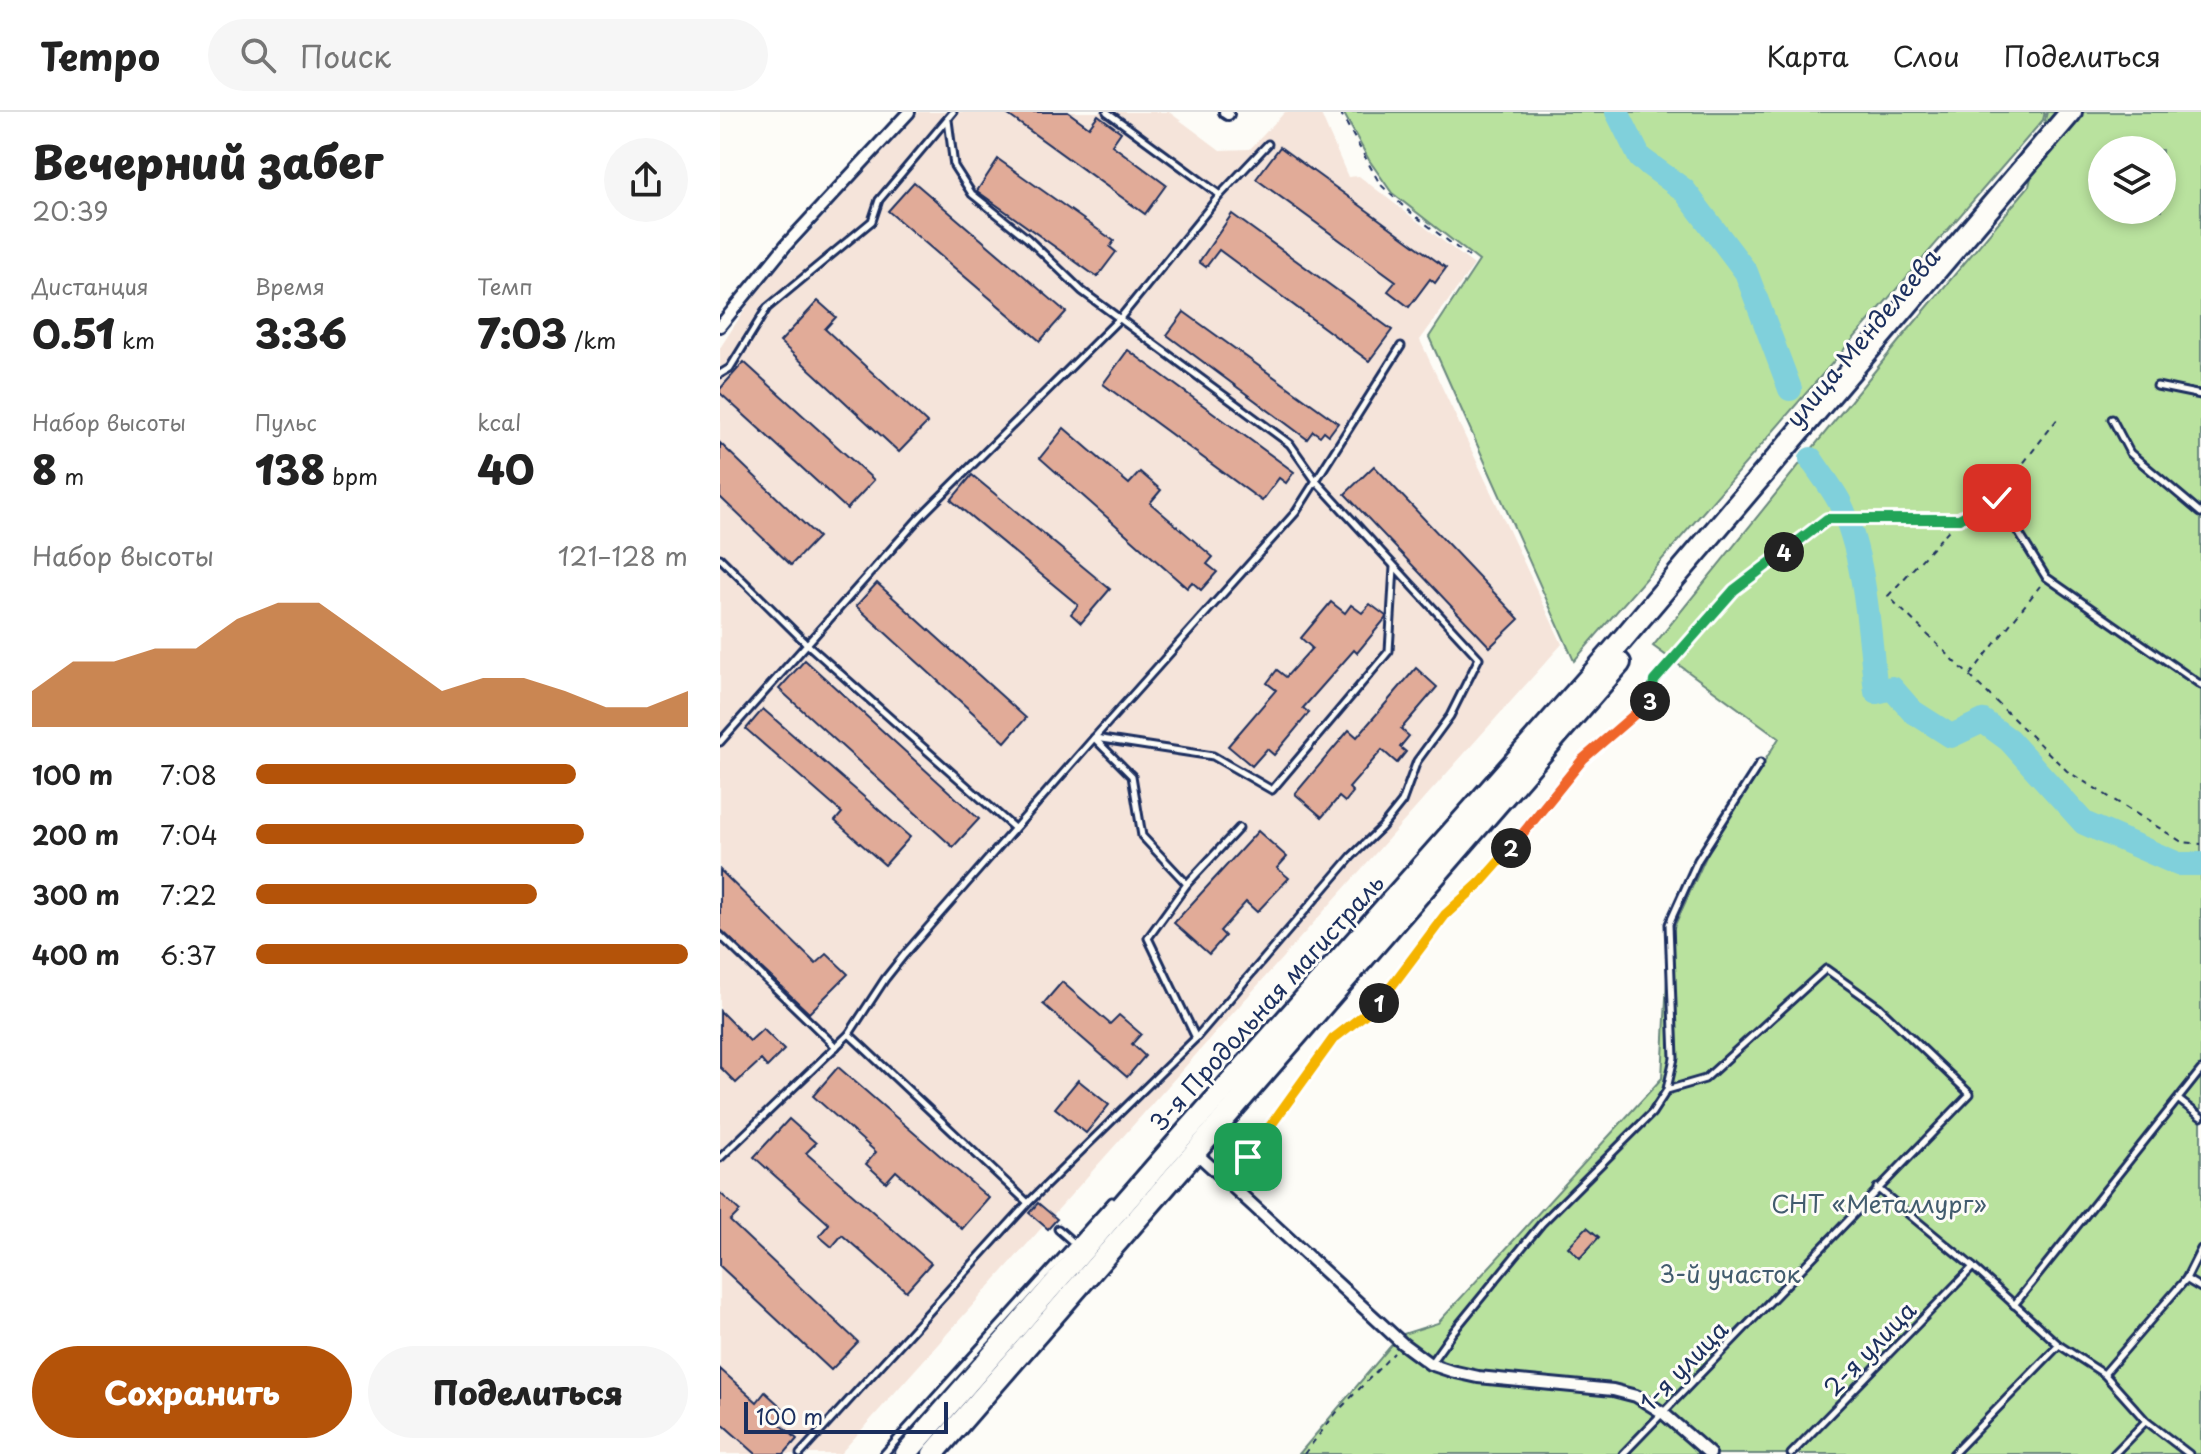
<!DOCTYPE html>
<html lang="ru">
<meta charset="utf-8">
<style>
:root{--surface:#fff;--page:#f6f6f6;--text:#222;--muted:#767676;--line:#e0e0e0;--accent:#b45309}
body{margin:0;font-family:"Playpen Sans",sans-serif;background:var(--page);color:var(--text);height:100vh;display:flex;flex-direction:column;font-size:30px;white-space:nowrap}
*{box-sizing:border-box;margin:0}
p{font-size:26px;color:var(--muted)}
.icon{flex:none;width:44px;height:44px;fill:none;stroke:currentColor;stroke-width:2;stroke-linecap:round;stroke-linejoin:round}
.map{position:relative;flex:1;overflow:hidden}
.sheet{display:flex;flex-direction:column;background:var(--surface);width:720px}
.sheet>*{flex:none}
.fabs{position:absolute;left:1368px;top:24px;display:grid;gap:16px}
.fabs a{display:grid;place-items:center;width:88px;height:88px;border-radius:50%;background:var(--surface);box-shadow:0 4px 12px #0003;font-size:40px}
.scale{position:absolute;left:24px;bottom:20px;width:204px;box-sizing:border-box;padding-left:8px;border:4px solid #1b2f5e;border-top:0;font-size:22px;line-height:28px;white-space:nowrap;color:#1b2f5e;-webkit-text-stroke:6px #fdfcf7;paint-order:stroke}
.pin{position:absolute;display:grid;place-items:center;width:68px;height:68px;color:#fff;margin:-34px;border-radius:16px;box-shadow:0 4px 12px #0006}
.km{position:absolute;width:40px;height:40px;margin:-20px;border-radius:50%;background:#222;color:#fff;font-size:22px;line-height:40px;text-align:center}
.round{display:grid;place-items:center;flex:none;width:84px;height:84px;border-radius:42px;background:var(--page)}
.overview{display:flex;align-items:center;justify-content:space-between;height:136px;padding:0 32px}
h1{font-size:44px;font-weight:800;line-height:60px}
.figures{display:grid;grid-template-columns:repeat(3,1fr);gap:12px;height:136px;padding:8px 32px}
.figures div{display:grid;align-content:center}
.figures b{font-size:40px;font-weight:800}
.figures small{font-size:22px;font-weight:400}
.figures p{font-size:22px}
.chart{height:224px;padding:16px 32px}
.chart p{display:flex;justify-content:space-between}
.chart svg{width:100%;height:144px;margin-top:8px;fill:var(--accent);opacity:.7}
.primary-button{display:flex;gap:16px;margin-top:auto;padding:16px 32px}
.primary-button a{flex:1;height:92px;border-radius:48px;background:var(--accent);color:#fff;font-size:32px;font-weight:800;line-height:92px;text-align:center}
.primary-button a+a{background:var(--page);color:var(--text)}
ul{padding:0 32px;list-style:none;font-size:26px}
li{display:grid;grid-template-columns:128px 96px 1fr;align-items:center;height:60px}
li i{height:20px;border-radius:10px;background:var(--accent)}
header{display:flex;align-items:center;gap:48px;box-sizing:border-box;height:112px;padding:0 40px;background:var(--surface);border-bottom:2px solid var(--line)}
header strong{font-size:38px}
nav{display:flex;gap:44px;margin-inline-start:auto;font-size:28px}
.search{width:560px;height:72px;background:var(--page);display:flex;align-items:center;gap:20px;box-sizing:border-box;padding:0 28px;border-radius:44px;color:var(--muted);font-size:30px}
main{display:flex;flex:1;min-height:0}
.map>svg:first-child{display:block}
.built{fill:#f5e4da}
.green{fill:#b9e29e;stroke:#6a887e;stroke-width:2;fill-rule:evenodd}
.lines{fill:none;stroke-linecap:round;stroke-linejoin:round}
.river{stroke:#80d0db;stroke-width:24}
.building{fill:#e1ab98;stroke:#1b2f5e;stroke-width:2}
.lane-casing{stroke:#1b2f5e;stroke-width:11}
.street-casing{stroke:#1b2f5e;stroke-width:16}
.highway-casing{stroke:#1b2f5e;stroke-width:26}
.path{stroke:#1b2f5e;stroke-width:2;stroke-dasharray:6 6;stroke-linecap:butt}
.lane{stroke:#fdfcf7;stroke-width:5}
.street{stroke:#fdfcf7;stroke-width:10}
.highway{stroke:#fdfcf7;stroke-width:20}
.split-1-casing{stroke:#fff;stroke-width:16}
.split-2-casing{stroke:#fff;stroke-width:16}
.split-3-casing{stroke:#fff;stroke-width:16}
.split-4-casing{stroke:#fff;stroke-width:16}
.split-5-casing{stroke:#fff;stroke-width:16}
.split-1{stroke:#f5b400;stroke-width:10}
.split-2{stroke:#f5b400;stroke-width:10}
.split-3{stroke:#f0652b;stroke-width:10}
.split-4{stroke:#22a559;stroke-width:10}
.split-5{stroke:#22a559;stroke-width:10}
.labels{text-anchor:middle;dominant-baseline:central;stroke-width:6;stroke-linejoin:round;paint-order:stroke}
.street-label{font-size:24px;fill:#1b2f5e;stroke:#fdfcf7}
.park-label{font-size:24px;fill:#425c6e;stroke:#fdfcf7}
</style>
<header>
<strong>Tempo</strong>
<div class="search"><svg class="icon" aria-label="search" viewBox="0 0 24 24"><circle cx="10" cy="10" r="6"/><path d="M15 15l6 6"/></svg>Поиск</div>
<nav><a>Карта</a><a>Слои</a><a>Поделиться</a></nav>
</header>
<main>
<section class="sheet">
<div class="overview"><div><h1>Вечерний забег</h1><p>20:39</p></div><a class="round"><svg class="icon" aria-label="share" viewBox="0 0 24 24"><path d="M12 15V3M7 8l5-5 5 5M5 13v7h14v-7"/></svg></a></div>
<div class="figures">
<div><p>Дистанция</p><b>0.51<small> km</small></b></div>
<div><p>Время</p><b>3:36</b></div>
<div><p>Темп</p><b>7:03<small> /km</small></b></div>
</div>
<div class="figures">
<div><p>Набор высоты</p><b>8<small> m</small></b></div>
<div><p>Пульс</p><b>138<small> bpm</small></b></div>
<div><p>kcal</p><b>40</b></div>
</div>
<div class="chart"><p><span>Набор высоты</span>121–128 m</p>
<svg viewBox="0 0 160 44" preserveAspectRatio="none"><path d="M0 44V33L10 24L20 24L30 20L40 20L50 11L60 6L70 6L80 15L90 24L100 33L110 29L120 29L130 33L140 38L150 38L160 33V44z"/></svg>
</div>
<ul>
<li><b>100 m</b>7:08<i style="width:74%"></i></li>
<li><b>200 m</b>7:04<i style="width:76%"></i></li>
<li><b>300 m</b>7:22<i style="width:65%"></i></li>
<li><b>400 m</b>6:37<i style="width:100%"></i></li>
</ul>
<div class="primary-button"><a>Сохранить</a><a>Поделиться</a></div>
</section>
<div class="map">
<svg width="1481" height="1342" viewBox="0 0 1481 1342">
<rect width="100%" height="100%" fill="#fdfcf7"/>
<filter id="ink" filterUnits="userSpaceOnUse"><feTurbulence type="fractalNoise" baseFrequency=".0125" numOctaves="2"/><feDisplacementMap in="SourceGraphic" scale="16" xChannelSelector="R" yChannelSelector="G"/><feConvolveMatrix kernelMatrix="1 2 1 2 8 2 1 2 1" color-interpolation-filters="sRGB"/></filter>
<g filter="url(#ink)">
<!-- built -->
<polygon class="built" points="198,0 449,0 500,38 530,37 565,0 600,0 628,65 639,64 754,153 700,228 842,532 120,1342 0,1342 0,236 36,180"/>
<!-- green -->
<g class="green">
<polygon points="623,0 1325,0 1323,8 854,549 709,225 759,149 672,81 649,48"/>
<path d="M1327 0H1481V1342H579L680 1223 718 1211 942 966 949 826 990 736 1059 626 933 534 1179 229 1309 74ZM1382 38H1442V98H1382Z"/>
</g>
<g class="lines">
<!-- river -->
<g class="river">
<polyline points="897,0 920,46 964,78 1026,160 1070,277"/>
<path d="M1091 347C1100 361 1111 374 1119 389 1146 445 1149 519 1156 580L1172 576 1192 599 1231 624 1263 609 1289 628 1364 711 1458 752H1481"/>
</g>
</g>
<!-- building -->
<g class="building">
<polygon points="284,0 348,0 369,15 378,3 401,20 392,33 446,73 425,102"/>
<polygon points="560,35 726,156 715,171 710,167 689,195 668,179 676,169 536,67"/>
<polygon points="278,47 394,129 390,135 396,140 377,165 257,79"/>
<polygon points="194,70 346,200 320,229 168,99"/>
<polygon points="512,102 672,218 649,249 499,138 486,155 479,150"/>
<polygon points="98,189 116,205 105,217 207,311 179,340 60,230"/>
<polygon points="464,200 618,311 609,323 604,319 600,324 593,319 587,327 447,223"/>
<polygon points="408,238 574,360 566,371 559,366 542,389 383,272"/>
<polygon points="24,250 154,368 127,397 0,281 0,277"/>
<polygon points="344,316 409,372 420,360 441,378 430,391 493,445 487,452 497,460 481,478 472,470 467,476 320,346"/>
<polygon points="0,331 98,425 71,453 0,385"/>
<polygon points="654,354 799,507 770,535 625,382"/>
<polygon points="252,363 390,477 361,511 351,502 358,493 231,388"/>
<polygon points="157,471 306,606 285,630 136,494"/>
<polygon points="611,490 625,501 631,493 642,501 650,492 666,504 665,507 637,541 634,538 583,596 589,601 554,643 547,637 532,654 508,634 556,578 547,571 557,558 566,565 592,536 581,526"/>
<polygon points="85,548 259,707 233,735 59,577"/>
<polygon points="696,556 717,575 681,617 689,624 680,635 686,640 677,651 662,638 629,676 633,680 625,690 619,685 602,705 575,682 629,618 637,625"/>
<polygon points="43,597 190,725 165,753 115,709 122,701 26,617"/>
<polygon points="538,719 567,745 557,756 569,766 537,800 526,790 500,819 505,824 489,842 454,811"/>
<polygon points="0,758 96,852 107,842 128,862 89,901 0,817"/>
<polygon points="342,870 390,912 399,903 421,922 412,932 425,944 407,965 323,892"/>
<polygon points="0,899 30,929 43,917 64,938 47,955 41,948 16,971 0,955"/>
<polygon points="118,955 269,1086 242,1117 176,1059 166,1070 146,1052 156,1040 93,984"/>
<polygon points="358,968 389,993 366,1021 335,996"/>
<polygon points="69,1007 96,1031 86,1041 211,1151 186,1179 122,1123 112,1135 99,1124 109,1112 34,1045"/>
<polygon points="0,1081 20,1099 10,1109 138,1230 111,1258 0,1154"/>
<polygon points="318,1091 337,1107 328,1117 309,1101"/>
<polygon points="867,1115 879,1125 860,1146 848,1135"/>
<polygon points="0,1257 37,1290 45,1280 68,1301 59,1311 77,1327 64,1342 36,1342 0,1310"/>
</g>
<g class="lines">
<defs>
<g id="lane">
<polyline points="387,0 500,83"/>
<polyline points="0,262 10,256 47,196 152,109 159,88 233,0"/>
<polyline points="1437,274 1481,283"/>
<polyline points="1392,307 1410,341 1481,401"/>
<polyline points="1277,386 1326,465 1481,573"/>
<polyline points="0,446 87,532 294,716"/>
<polyline points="374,626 412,664 422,724 467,772"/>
<polyline points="375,626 493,644 552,678 669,539 674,455"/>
<polyline points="0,630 200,405 401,205 500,83 548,32"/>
<polyline points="0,823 116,935"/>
<polyline points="129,922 308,1091"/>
<polyline points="476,926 428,826 467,772 519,716"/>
<polyline points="947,977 954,946 949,812 978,748 1040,651"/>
<polyline points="1459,988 1481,1005"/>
<polyline points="0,1046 129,922 165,867 184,843 374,626 576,400 681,234"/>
<polyline points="1157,1076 1253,1155 1339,1233 1384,1262 1426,1309 1469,1342"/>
<polyline points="338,1117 354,1131"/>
<polyline points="1466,1167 1481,1176"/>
<polyline points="1294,1193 1481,958"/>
<polyline points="710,1252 732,1221 822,1111 932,1001 947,978 985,967 1106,857 1159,895 1250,982 903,1342"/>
<polyline points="1384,1262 1466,1167 1481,1137"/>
<polyline points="80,1342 308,1091 476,926 632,744 662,715 682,690 697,649 730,604 759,546 596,369 570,332 362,179 307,126 252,82 234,54 228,8"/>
<polyline points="164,1342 392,1089"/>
<polyline points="1071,1342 1253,1155"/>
<polyline points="1233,1342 1339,1233"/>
<polyline points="1394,1342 1426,1309"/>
</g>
<g id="street">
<polyline points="505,0 508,2"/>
<polyline points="0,214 66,133 189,0"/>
<polyline points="475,1040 683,1232 710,1252 731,1259 758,1265 893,1278 916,1284 943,1301 990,1342"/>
</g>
<g id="highway">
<polyline points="186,1342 461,1026 890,542 1351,0"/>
<polyline points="213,1342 900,551"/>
</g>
</defs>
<!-- lane casing -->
<use href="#lane" class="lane-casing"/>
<!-- street casing -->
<use href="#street" class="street-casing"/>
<!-- highway casing -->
<use href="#highway" class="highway-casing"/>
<!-- path -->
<g class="path">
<polyline points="620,0 660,72 685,96 749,145"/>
<polyline points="1282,379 1339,305"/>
<polyline points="1268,391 1239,407 1168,484 1347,659 1462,730 1481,732"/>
<polyline points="1250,563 1320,474"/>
<polyline points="515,1061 613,927 626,915 655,897 725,803 761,770 812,712 863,647 929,591 934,569 1014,478 1107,407 1239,407"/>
<polyline points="584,1342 617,1300 674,1241"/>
</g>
<!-- lane -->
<use href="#lane" class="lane"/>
<!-- street -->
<use href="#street" class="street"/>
<!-- highway -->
<use href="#highway" class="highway"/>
</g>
</g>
<g class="lines" filter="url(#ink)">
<defs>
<polyline id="split-1" points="528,1045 613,927 659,891"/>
<polyline id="split-2" points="659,891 725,803 761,770 791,736"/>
<polyline id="split-3" points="791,736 863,647 930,589"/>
<polyline id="split-4" points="930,589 934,569 1014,478 1064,440"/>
<polyline id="split-5" points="1064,440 1107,407 1239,407 1277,386"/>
</defs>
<!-- split-1 casing -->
<use href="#split-1" class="split-1-casing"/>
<!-- split-2 casing -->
<use href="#split-2" class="split-2-casing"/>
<!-- split-3 casing -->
<use href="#split-3" class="split-3-casing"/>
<!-- split-4 casing -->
<use href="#split-4" class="split-4-casing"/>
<!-- split-5 casing -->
<use href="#split-5" class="split-5-casing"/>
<!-- split-1 -->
<use href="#split-1" class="split-1"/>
<!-- split-2 -->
<use href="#split-2" class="split-2"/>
<!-- split-3 -->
<use href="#split-3" class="split-3"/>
<!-- split-4 -->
<use href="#split-4" class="split-4"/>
<!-- split-5 -->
<use href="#split-5" class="split-5"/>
</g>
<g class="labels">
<!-- street labels -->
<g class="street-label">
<text transform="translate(1142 225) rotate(-50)">улица Менделеева</text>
<text transform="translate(546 890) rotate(-48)">3-я Продольная магистраль</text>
<text transform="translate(1149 1236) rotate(-46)">2-я улица</text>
<text transform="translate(963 1253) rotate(-46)">1-я улица</text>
</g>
<!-- park labels -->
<g class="park-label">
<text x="1159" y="1091">СНТ «Металлург»</text>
<text x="1010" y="1161">3-й участок</text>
</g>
</g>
</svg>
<div class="fabs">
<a><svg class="icon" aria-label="layers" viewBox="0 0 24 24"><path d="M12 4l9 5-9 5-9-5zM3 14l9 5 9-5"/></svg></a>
</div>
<div class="scale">100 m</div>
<div class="pin" style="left:528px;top:1045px;background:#1e9e55"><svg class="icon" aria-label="arrive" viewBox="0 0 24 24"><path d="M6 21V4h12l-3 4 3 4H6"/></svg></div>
<div class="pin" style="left:1277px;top:386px;background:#d93025"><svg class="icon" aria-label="check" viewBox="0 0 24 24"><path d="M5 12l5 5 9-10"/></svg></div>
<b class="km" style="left:659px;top:891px">1</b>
<b class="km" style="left:791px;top:736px">2</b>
<b class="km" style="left:930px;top:589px">3</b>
<b class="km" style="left:1064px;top:440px">4</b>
</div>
</main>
